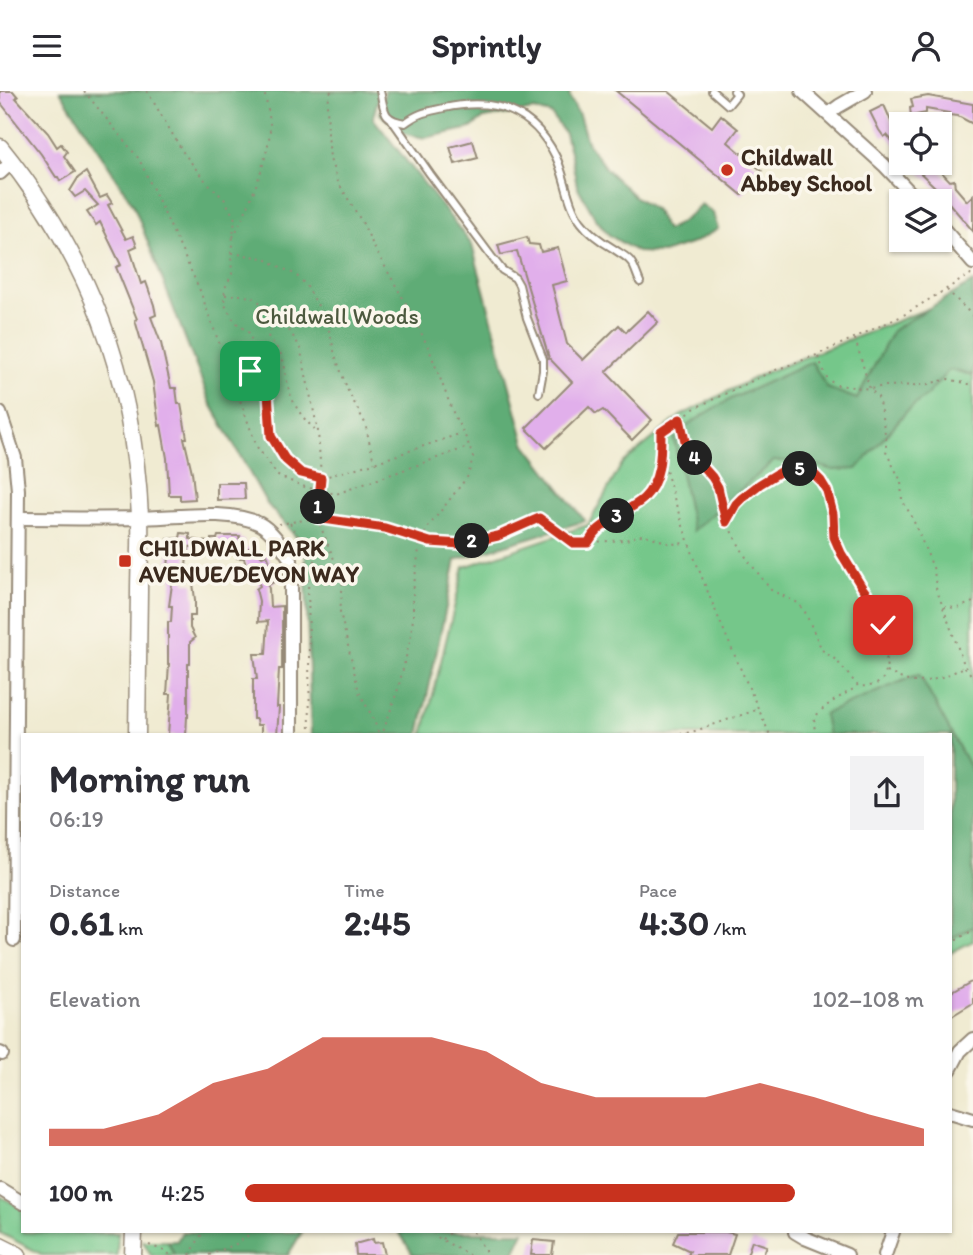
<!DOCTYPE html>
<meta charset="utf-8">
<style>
:root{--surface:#fff;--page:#f2f2f3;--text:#2b2b33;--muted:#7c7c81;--accent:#c8321e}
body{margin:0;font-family:Itim,sans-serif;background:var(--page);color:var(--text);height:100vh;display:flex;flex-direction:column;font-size:26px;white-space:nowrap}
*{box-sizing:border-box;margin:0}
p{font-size:23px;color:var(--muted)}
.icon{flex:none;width:38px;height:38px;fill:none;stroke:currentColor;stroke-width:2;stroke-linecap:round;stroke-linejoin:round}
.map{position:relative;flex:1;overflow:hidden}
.sheet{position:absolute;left:21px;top:642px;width:931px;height:500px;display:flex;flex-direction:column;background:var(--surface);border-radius:0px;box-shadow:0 2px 5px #0004}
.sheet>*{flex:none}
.controls{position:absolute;left:889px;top:21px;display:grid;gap:14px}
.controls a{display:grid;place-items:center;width:63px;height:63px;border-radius:0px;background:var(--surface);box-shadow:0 2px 5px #0004;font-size:35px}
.pin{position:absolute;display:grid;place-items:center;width:60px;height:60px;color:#fff;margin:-30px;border-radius:14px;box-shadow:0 4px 10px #0006}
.km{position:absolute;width:35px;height:35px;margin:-18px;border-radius:50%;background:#222;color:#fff;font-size:19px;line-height:35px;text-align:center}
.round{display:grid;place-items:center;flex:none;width:74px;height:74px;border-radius:0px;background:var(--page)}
.head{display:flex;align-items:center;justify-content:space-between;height:119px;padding:0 28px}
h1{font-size:38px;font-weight:700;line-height:52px}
.figures{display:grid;grid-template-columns:repeat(3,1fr);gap:10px;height:119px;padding:7px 28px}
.figures div{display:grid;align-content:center}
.figures b{font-size:35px;font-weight:700}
.figures small{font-size:19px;font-weight:400}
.figures p{font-size:19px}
.chart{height:196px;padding:14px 28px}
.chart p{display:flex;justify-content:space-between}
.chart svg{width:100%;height:126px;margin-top:7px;fill:var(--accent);opacity:.7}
ul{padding:0 28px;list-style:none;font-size:23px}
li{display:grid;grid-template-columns:112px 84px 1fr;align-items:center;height:52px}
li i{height:18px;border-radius:9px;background:var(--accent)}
header{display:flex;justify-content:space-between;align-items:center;height:91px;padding:0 28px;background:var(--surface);font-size:32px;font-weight:700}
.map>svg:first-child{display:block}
.green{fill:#74c78a;stroke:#587854;stroke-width:2}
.forest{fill:#5fac76;stroke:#4d6b4a;stroke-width:2}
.building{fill:#e1afeb}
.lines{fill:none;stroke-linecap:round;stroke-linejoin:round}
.service-casing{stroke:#968a78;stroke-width:10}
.minor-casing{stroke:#968a78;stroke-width:16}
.tertiary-casing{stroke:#968a78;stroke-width:19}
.path{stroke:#968a78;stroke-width:2;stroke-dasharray:2 5;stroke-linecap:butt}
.service{stroke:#fff;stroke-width:6}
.minor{stroke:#fff;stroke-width:12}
.tertiary{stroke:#fff;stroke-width:16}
.path-bridge{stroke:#968a78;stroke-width:2;stroke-dasharray:2 5;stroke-linecap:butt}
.route-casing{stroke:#fff;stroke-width:14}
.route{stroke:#c8321e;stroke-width:9}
.poi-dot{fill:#c8321e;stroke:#fbf7ec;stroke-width:2.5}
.labels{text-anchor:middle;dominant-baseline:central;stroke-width:7;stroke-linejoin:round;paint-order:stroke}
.poi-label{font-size:23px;font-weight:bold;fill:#3b2a1e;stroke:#fbf7ec;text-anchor:start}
.park-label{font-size:23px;fill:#4c593e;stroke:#fbf7ec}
</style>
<header><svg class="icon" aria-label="menu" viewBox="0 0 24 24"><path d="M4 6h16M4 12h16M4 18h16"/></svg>Sprintly<svg class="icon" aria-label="person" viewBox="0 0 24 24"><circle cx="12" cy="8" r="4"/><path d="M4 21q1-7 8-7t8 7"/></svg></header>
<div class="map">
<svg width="973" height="1164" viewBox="0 0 973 1164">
<rect width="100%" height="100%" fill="#fbf7ec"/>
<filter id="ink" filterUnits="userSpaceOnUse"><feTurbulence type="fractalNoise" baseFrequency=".0143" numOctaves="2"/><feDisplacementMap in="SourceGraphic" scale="14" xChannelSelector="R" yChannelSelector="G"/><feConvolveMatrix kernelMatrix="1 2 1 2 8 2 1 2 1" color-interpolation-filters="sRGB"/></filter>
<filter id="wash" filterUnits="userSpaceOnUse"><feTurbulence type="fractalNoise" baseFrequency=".00686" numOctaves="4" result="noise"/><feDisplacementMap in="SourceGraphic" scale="28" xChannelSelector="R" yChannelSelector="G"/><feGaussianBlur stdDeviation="1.57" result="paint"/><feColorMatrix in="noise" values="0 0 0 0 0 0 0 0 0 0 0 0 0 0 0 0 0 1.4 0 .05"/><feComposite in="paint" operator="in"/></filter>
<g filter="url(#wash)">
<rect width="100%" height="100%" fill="#f0ebd2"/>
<!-- green -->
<g class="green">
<polygon points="973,200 973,850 950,862 950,644 423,644 464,476 588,434 622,373 680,325 762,283"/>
<polygon points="0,1105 23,1118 23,1141 118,1142 117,1164 43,1164 0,1142"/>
<polygon points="143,1150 168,1150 174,1164 151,1164"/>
</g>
<!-- forest -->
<g class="forest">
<polygon points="60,0 380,0 373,27 472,154 525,352 585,430 456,469 419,644 311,644 305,456 267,413 210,311 133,113"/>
<path d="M385 0H569L570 7 579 24 587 51 606 78 634 105 655 119 666 139C680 134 691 124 701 113L713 122 718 138 693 152 663 162 637 161 609 144 595 127 577 95 571 64 565 43 551 23 534 19 484 27 471 37 425 47 405 43 380 23Z"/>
<polygon points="973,191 973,284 949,279 927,304 906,321 857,378 833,379 803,370 774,370 693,440 673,344 708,321 733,307 812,271 827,297 857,308 893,239"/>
<polygon points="919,583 973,682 973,836 950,848 950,644 828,644 824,623"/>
<polygon points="182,1141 302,1141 288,1164 174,1164 168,1150 177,1150"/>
<polygon points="399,1141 524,1141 513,1164 413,1164"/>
</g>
<g id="blocks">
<!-- building -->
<g class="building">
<polygon points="0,0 13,0 18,6 16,7 48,42 57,56 61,53 67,61 64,65 75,81 60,90 58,86 56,86 41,63 0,11"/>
<polygon points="616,0 668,0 712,36 721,24 738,38 728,51 762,80 742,104"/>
<polygon points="928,5 973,13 973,33 958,25 948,24 949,22 926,18 926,22 911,25 910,17 913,16 911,8"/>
<polygon points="884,14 895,39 901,33 901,60 887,44 884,46 879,39 870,21"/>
<polygon points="473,50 478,67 455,73 450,56"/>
<polygon points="910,72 933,72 950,90 954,89 955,96 967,110 973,104 973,140 935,96"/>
<polygon points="86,81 100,107 107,104 112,112 108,114 126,148 133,145 137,155 130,158 141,193 146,191 154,214 156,224 151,226 161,252 171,297 176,297 178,313 181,313 187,347 184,347 192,381 195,408 180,409 180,404 169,404 167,367 161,334 159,335 153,291 135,229 137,228 116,176 121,174 100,131 96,134 87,121 98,114 85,100 75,106 70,100 78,87"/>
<polygon points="527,146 529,153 539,154 541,161 558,157 567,190 552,194 567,253 583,269 619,234 626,241 648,220 658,231 606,281 652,329 632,349 603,319 596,323 589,316 546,357 526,337 572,291 549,267 517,160 501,164 498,154"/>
<polygon points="217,392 244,392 245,408 217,409"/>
<polygon points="181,442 190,443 190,448 208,451 208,454 189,456 189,464 187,463 185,492 193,492 195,509 195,525 190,525 190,537 195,547 190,551 190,573 188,573 188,626 187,626 186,644 168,644 171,603 167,603 169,573 168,573 168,531 171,531 172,515 169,515 173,486 168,486 169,458 168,448 180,447"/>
<polygon points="218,445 240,445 239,448 244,449 245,459 252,455 262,465 267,463 276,490 268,494 269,498 270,516 282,515 282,578 279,578 277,616 279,616 277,644 261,644 261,634 257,634 256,628 253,628 253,588 257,588 254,563 266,563 268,530 258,531 259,510 256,498 260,495 252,477 247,478 244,467 237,467 237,463 224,463 225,459 211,459 211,448 217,448"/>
<polygon points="973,889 973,912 950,926 950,902"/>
<polygon points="678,1141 726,1141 735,1143 728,1164 688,1164 690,1160 673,1152"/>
<polygon points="373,1148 374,1152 382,1151 385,1164 356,1164 355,1153"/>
<polygon points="533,1149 554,1151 552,1164 531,1164"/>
<polygon points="752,1150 767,1155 763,1164 747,1164"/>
</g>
</g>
</g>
<g filter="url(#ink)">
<use href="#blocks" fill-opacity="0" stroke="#968a78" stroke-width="2"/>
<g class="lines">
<defs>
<g id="service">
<path d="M380 0C385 20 382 28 405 32 420 21 427 21 444 17 494 6 533 18 556 66 566 87 567 113 581 131 589 142 602 151 614 158 619 162 627 165 631 171 635 176 637 185 640 191"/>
<polyline points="712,0 728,14 737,3 734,0"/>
<polyline points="392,29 430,83 491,165 502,179 515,187 519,194 527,227 543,268 543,280 539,302"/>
</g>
<g id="minor">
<polyline points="802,0 884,74 918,110"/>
<polyline points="828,23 839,15 865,0"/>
<polyline points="0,82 12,71"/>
<polyline points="940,134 973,172"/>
<polyline points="0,322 15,367 18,399 14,849"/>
<path d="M19 427C58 427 98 428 137 427 173 427 228 417 260 433 273 440 283 457 291 469V644"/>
<polyline points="0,962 2,963"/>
<polyline points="950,979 960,960 973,948"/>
<polyline points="950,1021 973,1028"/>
<polyline points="0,1098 23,1112"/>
<polyline points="795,1141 805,1147 847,1164"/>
<polyline points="885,1164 893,1141"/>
</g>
<g id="tertiary">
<path d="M0 56C89 166 134 285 140 426 141 451 139 476 139 501 138 548 138 596 137 644"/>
<polyline points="0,1155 18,1164"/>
<polyline points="133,1164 134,1141"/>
</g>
</defs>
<!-- service casing -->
<use href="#service" class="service-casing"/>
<!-- minor casing -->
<use href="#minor" class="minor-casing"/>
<!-- tertiary casing -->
<use href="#tertiary" class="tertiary-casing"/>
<!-- path -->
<g class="path">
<polyline points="84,0 139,68 199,197 257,356 278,385 305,396 336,403 468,356"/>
<polyline points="147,0 183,61 203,87 225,109 235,128 231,162 232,183 225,197 224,212 234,230 249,242 253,253 250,280 268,302 271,345 285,368 301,382 321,387 374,372 462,342"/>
<polyline points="331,0 327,13 328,42 330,68 338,91 363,133 375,158 413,225 429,258 454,324 467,349 473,366 468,385 429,435 420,451 413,501 413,528 410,550 398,598 382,644"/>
<path d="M233 146C247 121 272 60 270 32 269 22 266 10 264 0"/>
<polyline points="232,162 263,167 296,184 306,194 321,220 330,242 335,264 348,300 365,332 374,371"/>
<polyline points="947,199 973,225"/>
<polyline points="225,204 241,204 254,207 271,220 287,236 300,256 318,340 321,386"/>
<path d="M277 226 268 245C272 253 281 260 283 269 285 274 285 280 286 286 290 309 299 325 317 340"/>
<polyline points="855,248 870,298 878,306 886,347 886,361 901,390 902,409 912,426 934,479 936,497 965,576 973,586"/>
<polyline points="818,266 828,289 837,294 870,298 884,295 924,294 948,288 973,294"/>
<path d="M680 328 685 350 695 367 711 386 718 396 726 431 747 468 771 499 798 512 805 521 822 559 836 569 858 595C894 598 887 572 884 547 883 540 885 531 883 525 880 516 870 507 864 499 855 487 846 472 839 458 830 436 835 412 822 391 803 363 772 384 753 399 748 402 744 405 740 409 734 415 730 424 726 431"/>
<path d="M661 360C685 459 729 551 770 644"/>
<polyline points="317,427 343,490 340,521 359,601 374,629 379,644"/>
<polyline points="290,432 305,456 308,481"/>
<polyline points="279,433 317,427 385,437 430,451 461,453 497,445 539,427 573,452 626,449 639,444 649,445 671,453 688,452"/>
<path d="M588 452C597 437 602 436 616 426 624 420 635 415 643 408 661 391 661 364 661 341L695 317 773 280 817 264 902 225 971 183"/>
<polyline points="944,516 958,517 973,511"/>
<path d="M887 581C894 584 901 588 908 590 926 594 949 584 964 576"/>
<polyline points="310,644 308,482 326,450"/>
<polyline points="673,644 692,641 759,618"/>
<path d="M816 644C815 639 813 632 815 627 820 616 847 602 857 596"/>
<polyline points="950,853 973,839"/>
<polyline points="433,1141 437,1146 469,1164"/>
<polyline points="473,1141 488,1164"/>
<polyline points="442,1148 450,1141"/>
<polyline points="149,1154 167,1161 170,1164"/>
<polyline points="190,1164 203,1141"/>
<polyline points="209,1164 236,1153 253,1141"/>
</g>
<!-- service -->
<use href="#service" class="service"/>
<!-- minor -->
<use href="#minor" class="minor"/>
<!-- tertiary -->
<use href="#tertiary" class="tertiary"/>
<!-- path-bridge -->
<polyline class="path-bridge" points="317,427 321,387"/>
</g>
</g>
<g class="lines" filter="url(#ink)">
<defs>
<path id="route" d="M250 280 268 302 271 345 285 368 301 382 321 387 317 427 385 437 430 451 461 453 498 445 539 427 573 452H588C597 437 602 436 616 426 624 420 635 415 643 408 661 391 661 364 661 341L680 328 685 350 695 367 712 386 718 396 726 431 736 413 742 407 760 393 783 379 792 377 804 378 813 382 821 390 827 400 833 423 834 446 841 462 863 498 883 525V534"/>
</defs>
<!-- route casing -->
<use href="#route" class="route-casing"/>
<!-- route -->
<use href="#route" class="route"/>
</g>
<!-- markers -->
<g class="poi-dot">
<circle cx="727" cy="79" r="7"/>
<rect x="118" y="463" width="14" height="14" rx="3.5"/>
</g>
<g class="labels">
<!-- poi labels -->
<g class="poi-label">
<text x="741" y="66">Childwall<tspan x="741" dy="26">Abbey School</tspan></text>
<text x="139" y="457">CHILDWALL PARK<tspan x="139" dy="26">AVENUE/DEVON WAY</tspan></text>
</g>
<!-- park labels -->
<g class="park-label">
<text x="337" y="225">Childwall Woods</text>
</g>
</g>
</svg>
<div class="controls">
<a><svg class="icon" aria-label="locate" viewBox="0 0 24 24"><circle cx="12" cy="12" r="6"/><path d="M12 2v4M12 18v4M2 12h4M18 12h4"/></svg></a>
<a><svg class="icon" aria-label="layers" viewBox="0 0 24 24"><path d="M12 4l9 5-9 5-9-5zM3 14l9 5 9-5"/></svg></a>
</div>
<div class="pin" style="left:250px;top:280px;background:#1e9e55"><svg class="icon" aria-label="arrive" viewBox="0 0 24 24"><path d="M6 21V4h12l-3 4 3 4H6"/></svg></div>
<div class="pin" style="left:883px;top:534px;background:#d93025"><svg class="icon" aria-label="check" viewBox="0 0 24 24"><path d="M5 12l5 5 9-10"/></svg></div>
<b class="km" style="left:318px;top:416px">1</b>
<b class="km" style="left:472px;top:450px">2</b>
<b class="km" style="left:617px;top:425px">3</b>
<b class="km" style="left:695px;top:367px">4</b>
<b class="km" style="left:800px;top:378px">5</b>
<section class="sheet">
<div class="head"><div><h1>Morning run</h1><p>06:19</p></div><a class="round"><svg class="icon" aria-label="share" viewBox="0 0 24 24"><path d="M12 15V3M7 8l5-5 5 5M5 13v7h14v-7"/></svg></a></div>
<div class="figures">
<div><p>Distance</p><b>0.61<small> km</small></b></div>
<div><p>Time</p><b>2:45</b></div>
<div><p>Pace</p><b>4:30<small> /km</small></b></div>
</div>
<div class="chart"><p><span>Elevation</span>102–108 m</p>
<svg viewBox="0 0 160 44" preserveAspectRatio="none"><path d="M0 44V38L10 38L20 33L30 22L40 17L50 6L60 6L70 6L80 11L90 22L100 27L110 27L120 27L130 22L140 27L150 33L160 38V44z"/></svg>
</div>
<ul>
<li><b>100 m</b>4:25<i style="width:81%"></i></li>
</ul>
</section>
</div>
